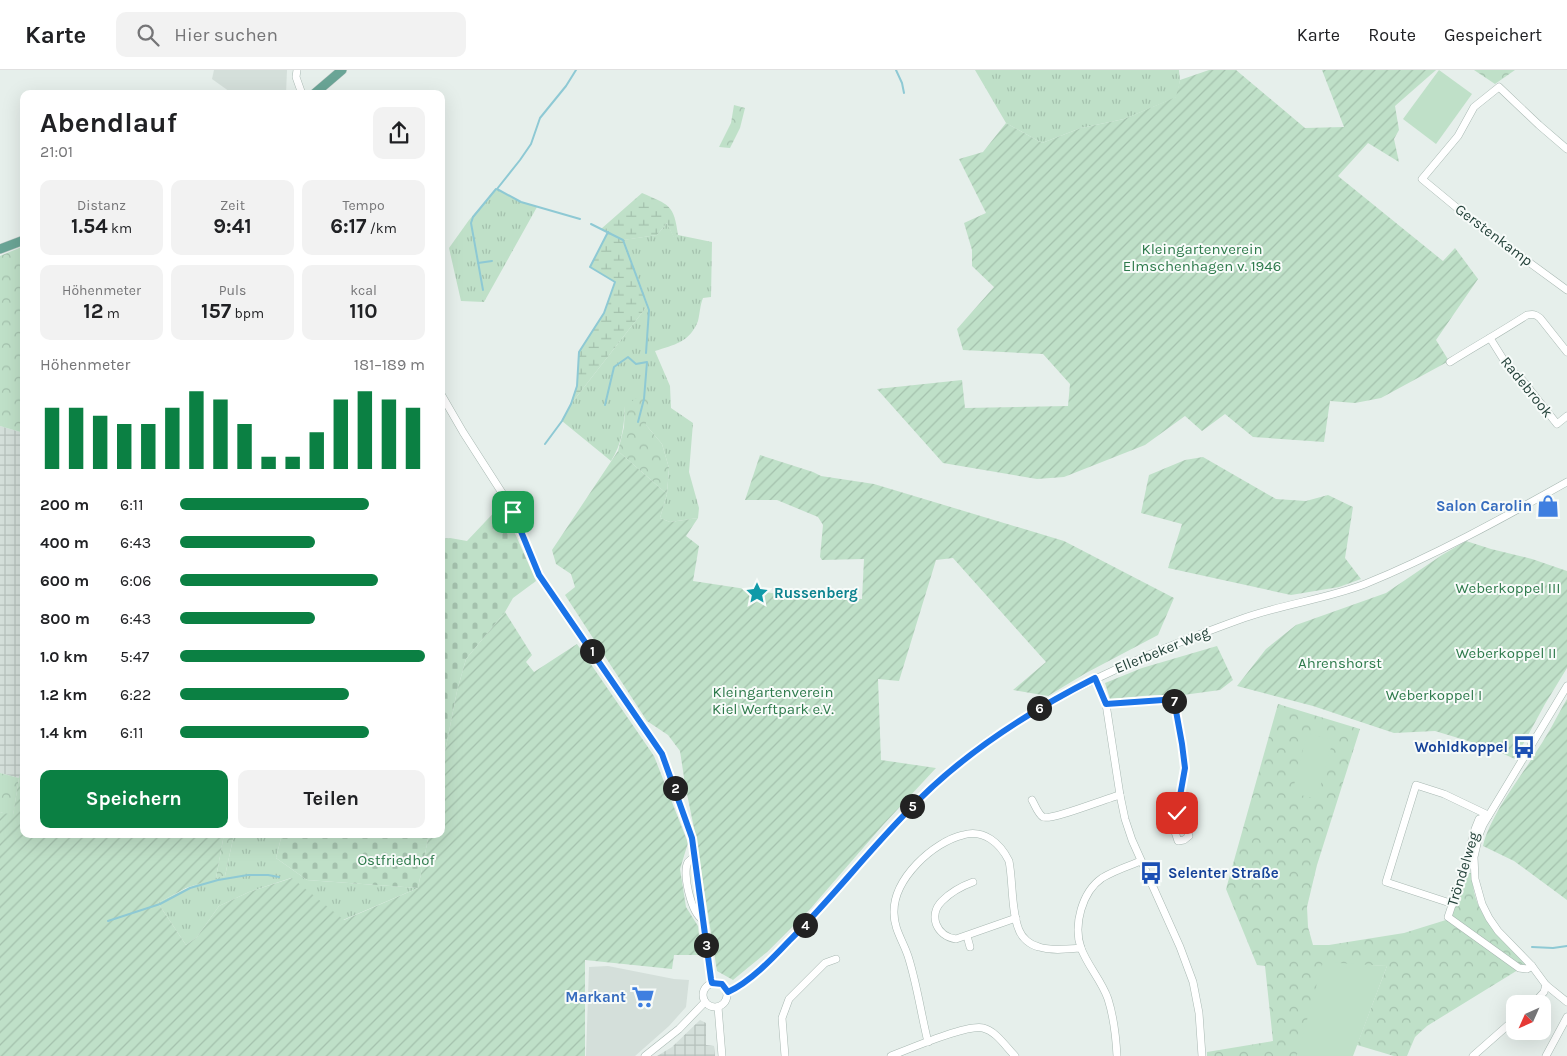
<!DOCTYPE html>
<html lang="de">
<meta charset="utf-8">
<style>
:root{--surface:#fff;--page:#f2f2f2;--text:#202124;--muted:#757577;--line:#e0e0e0;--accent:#0b8043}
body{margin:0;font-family:Karla,sans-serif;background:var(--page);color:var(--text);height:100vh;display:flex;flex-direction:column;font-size:19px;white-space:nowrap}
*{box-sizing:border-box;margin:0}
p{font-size:16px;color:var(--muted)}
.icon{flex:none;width:28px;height:28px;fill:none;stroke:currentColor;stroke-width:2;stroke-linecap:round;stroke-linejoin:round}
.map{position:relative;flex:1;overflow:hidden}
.drawer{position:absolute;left:20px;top:20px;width:425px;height:748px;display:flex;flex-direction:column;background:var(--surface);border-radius:10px;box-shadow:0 5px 20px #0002}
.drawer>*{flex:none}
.needle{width:32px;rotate:225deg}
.controls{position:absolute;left:1506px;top:925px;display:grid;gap:10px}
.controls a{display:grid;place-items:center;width:45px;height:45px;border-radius:10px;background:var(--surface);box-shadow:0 5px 20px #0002;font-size:25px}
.pin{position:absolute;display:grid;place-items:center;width:42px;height:42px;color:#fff;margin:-21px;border-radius:10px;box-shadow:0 2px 8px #0006}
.km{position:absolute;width:25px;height:25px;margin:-12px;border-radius:50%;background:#222;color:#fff;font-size:14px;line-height:25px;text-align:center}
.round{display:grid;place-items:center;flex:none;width:52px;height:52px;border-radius:10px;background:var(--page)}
.headline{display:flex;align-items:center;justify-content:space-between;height:85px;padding:0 20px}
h1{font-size:28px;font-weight:700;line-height:38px}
.metrics{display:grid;grid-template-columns:repeat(3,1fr);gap:8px;height:85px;padding:5px 20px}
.metrics div{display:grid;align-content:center;border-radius:10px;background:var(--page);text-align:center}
.metrics b{font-size:21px;font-weight:700}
.metrics small{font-size:14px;font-weight:400}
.metrics p{font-size:14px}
.chart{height:140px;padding:10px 20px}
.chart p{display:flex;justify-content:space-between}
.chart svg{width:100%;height:90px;margin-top:5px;stroke:var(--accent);stroke-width:6}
.button{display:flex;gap:10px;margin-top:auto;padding:10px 20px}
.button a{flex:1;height:58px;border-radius:10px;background:var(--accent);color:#fff;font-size:20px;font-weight:700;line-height:58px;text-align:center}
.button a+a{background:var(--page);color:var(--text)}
ul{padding:0 20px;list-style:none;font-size:16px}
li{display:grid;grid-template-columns:80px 60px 1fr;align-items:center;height:38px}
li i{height:12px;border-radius:6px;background:var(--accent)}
header{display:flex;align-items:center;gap:30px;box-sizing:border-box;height:70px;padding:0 25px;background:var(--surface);border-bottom:1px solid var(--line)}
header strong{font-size:24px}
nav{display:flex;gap:28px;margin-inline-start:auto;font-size:18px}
.search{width:350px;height:45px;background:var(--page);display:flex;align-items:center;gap:12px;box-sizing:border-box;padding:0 18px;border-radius:10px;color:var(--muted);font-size:19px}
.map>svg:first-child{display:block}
.built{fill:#d4dfda}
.industrial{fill:url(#industrial-grid)}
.grass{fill:url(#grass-tufts)}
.forest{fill:url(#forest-crowns)}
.wetland{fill:url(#wetland-marsh)}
.cemetery{fill:url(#cemetery-stones)}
.park{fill:#bfe0c8}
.garden{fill:url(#garden-furrows)}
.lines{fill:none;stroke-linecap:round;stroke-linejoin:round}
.stream{stroke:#8ec9d4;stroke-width:2}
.minor-casing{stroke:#a8b8b2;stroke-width:8}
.major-casing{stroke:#c2cac8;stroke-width:10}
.minor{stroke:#fff;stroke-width:7}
.major{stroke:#6aa596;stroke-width:9}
.route-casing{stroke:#fff;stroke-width:10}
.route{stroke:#1a73e8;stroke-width:6}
.labels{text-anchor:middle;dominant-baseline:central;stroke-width:4;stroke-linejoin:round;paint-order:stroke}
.street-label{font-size:15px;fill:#24423a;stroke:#f7fbf9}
.park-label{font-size:15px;fill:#2d7a4b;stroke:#f7fbf9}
.shop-label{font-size:15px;font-weight:bold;fill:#366cbe;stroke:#f7fbf9;text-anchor:end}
.culture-label{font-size:15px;font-weight:bold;fill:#0d838f;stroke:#f7fbf9;text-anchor:start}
.transit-label{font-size:15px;font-weight:bold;fill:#164399;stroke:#f7fbf9;text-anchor:end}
</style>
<header>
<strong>Karte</strong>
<div class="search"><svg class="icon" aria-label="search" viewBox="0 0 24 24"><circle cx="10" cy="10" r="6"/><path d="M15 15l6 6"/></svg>Hier suchen</div>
<nav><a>Karte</a><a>Route</a><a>Gespeichert</a></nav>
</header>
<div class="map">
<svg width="1567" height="986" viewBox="0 0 1567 986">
<defs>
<pattern id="industrial-grid" width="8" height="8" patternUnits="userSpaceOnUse" patternTransform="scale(1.25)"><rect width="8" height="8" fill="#d4dfda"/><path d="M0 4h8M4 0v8" fill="none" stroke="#b6c1bc"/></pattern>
<pattern id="grass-tufts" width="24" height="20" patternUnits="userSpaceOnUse" patternTransform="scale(1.25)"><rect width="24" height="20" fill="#bfe0c8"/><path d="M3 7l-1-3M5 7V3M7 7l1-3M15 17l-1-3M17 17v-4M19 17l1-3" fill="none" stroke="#a4c1ad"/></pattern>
<pattern id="forest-crowns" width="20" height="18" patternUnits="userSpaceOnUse" patternTransform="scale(1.25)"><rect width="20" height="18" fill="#bfe0c8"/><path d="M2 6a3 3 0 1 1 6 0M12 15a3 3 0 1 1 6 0" fill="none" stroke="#a4c1ad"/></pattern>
<pattern id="wetland-marsh" width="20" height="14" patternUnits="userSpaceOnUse" patternTransform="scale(1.25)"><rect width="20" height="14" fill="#bfe0c8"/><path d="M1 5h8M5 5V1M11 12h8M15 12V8" fill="none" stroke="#a4c1ad"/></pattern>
<pattern id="cemetery-stones" width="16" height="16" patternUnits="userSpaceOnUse" patternTransform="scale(1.25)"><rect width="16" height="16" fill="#bfe0c8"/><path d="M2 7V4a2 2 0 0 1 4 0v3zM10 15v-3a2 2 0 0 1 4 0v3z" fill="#a4c1ad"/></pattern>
<pattern id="garden-furrows" width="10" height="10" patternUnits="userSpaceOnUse" patternTransform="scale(1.25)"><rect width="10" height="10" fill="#bfe0c8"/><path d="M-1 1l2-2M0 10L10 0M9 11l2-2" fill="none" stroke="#a4c1ad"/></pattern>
</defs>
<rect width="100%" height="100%" fill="#e6efeb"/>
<!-- built -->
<g class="built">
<polygon points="214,0 287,0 286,24 233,24 212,9"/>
<polygon points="608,896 674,909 689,910 686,937 669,956 635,986 586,986 589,897"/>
</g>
<!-- industrial -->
<g class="industrial">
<polygon points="0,356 24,363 24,691 19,708 0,703"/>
<polygon points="700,950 706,953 706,975 714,976 715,986 657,986 672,977"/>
</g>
<!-- grass -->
<g class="grass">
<polygon points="975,0 1179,0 1180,10 1177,27 1124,49 1081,58 1042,73 1006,53"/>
<polygon points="497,119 521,132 537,137 484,232 461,231 449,178 469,150"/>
<path d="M667 153 674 167 678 165 712 172 711 227 703 228C700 235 700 243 698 251 690 272 674 275 655 281L670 316 671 338 693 353 689 402 699 438 698 448 670 452 660 448 667 424 669 398 662 374 646 355V342L625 336C624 356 622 374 611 391L562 351 571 334 648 235 623 170 657 165Z"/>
<path d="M234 764H282L276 788 307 810 418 818 343 850 291 808 249 822 219 836 197 867 186 875 158 833C179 822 201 810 225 806Z"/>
</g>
<!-- forest -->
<g class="forest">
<polygon points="1474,0 1515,0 1495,14"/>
<polygon points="734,35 745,38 740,58 730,78 719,77 731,53"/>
<polygon points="24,176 24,363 0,356 0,186"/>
<polygon points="644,323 649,324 655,332 646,342 646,355 662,374 669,398 667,424 618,381 624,357 625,336"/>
<path d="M1278 634 1360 659 1317 795 1307 837 1308 857 1313 875H1329L1404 863 1446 850 1453 842 1466 803H1471C1472 809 1473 816 1474 822 1481 852 1506 874 1526 895L1427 956 1415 967 1407 986H1394L1357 975 1387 896 1365 895 1300 979 1297 986H1207V982L1273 971 1265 896 1257 895 1226 819Z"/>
<polygon points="0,703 19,708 13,746 0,742"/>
<polygon points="224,764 234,764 225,806 216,808"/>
</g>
<!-- wetland -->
<path class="wetland" d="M642 123C669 135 674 134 678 165L674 168 667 153 657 165 624 170 648 235 571 334 577 316 579 282 604 243 615 212 590 197 608 163 601 159Z"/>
<!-- cemetery -->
<g class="cemetery">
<polygon points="502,434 536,511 513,528 505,542 466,589 457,621 441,702 441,469 450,468 467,471"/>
<polygon points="282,764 429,764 418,818 307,810 276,788"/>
</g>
<!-- park -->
<g class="park">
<polygon points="1439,0 1472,24 1436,74 1403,49"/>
<polygon points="1307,663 1333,670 1317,729 1292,723"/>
<polygon points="1323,892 1387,896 1353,986 1297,986"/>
</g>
<!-- garden -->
<g class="garden">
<polygon points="1209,0 1236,0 1305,58 1344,57 1322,0 1436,0 1395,36 1399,60 1394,69 1399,92 1368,73 1338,106 1443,191 1455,178 1478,209 1436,270 1449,291 1381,328 1355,333 1330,331 1324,372 1253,367 1225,344 1202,361 1185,346 1145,375 1064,407 1037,409 943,393 877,319 962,310 965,338 1068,336 1070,314 1043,284 963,280 957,259 994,217 972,196 972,180 964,153 986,143 959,89 983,82 1006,53 1042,73 1081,58 1124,49 1176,27 1180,10"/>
<polygon points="618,381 667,424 660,448 670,452 698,448 686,466 699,476 693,511 778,524 862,529 864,489 822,490 820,487 823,455 818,447 777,430 745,430 760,385 813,402 821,406 874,414 1064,471 1174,528 1158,565 1086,603 1048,626 1013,620 1046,592 953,488 936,490 899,611 878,609 881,690 936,698 883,755 811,838 767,882 733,910 717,901 696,768 685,714 680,681 668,665 647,651 565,525 575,517 571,504 556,494 552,480"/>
<polygon points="1203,387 1276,429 1306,431 1328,425 1353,437 1345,488 1361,509 1339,517 1291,525 1168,498 1182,454 1141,443 1149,405 1185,390"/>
<polygon points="1466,471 1491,479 1532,489 1567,501 1567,598 1545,634 1515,689 1488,677 1435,661 1394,663 1313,636 1237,616 1266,579 1296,555 1386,523 1442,485"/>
<polygon points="505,542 532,585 526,592 534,602 577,574 654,686 688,773 680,799 686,837 698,856 701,885 674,885 672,899 585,890 585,986 0,986 0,742 13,745 19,708 24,691 24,764 224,764 216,808 186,818 158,833 186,875 197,867 219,836 249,822 292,808 344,850 418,818 429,764 441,764 441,702 457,621 466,589"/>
<polygon points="1217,576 1233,610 1220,620 1183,625 1154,625 1110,629 1105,613 1142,598"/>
<path d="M1567 629V830L1514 791 1483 776C1490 745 1521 707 1538 679 1549 663 1557 646 1567 629Z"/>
</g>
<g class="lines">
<!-- stream -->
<g class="stream">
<polyline points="576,0 566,16 540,48 531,74 520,90 497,119 521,132 580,149"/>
<polyline points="896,0 902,13 904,23"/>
<polyline points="591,154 623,170 649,240 646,283"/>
<polyline points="478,193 492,191"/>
<polyline points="483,220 471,153 473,147 496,119"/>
<polyline points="605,335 614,297 628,287 636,294 647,292 644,329 638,352"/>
<polyline points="545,374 562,351 571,334 577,316 579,282 604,243 615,212 590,197 608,162"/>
<polyline points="108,851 160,834 190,818 218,810 248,805 268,805 279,807"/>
<polyline points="1532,877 1553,878 1567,876"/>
</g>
<defs>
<g id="minor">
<polyline points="297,0 296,7 302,24"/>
<polyline points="1567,79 1539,55 1499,17 1474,37 1458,66 1422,109 1474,152 1567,220"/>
<polyline points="1490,268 1510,300 1519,306 1557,354 1567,346"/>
<path d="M1450 292C1476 276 1502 261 1527 245 1533 244 1535 244 1540 248L1567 282"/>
<polyline points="441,324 463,362 506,429 539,505 662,684 692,768 712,913"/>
<polyline points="1095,608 1106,634 1120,725 1125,749 1132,770 1180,877 1193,912 1199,943 1202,986"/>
<polyline points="1567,616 1483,755 1479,765 1474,787 1475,809 1482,834 1489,848 1498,861 1532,896 1546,915 1567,932"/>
<polyline points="1106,634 1174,630 1182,674 1185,698 1174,759 1178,771 1184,770 1189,766 1186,758 1176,749"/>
<path d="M1032 730C1035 735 1038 744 1043 747 1051 751 1107 728 1120 725"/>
<polyline points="1488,746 1479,749 1475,759 1463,802 1448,847 1519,898 1527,899 1532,896"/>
<path d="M694 786C694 787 689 791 688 792 682 803 691 843 703 850"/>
<path d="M973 812C962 816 951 822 942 831 928 845 936 866 956 869L1016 848"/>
<polyline points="1453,834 1386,812 1416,715 1444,724 1488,745"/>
<polyline points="967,866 970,877"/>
<circle cx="715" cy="925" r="12"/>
<path d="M727 922C752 911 781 879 800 860 837 822 870 779 907 741 937 711 968 683 1004 660 1078 612 1161 578 1244 548 1284 534 1326 529 1365 514 1434 486 1503 448 1567 412"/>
<polyline points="1533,934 1544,922 1546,915"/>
<polyline points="718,937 722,986"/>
<path d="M928 972C921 944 917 914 908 886 903 871 894 859 894 843 893 809 933 772 963 765 984 759 1000 773 1009 791 1013 811 1011 841 1019 860 1022 868 1030 875 1039 877 1052 881 1068 879 1081 878"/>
<polyline points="645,986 679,959 705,932"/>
<polyline points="785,986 782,948 789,929 825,893 836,889"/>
<path d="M891 986C909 979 967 954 983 958 996 961 1006 977 1015 986"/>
<path d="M1117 986C1116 967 1114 948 1108 929 1102 911 1087 895 1081 878 1073 855 1082 822 1102 808 1113 801 1128 796 1141 791"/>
<polyline points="1473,986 1515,949"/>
<polyline points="1546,986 1567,947"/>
</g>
<g id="major">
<polyline points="314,24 342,0"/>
<polyline points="0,179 24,170"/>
</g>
</defs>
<!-- minor casing -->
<use href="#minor" class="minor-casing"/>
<!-- major casing -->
<use href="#major" class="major-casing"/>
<!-- minor -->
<use href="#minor" class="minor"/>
<!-- major -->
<use href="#major" class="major"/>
</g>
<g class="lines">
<defs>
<path id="route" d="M513 442 539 505 662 684 692 768 711 909 712 913 722 914 728 922C750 912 772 889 789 871 830 830 866 784 907 742 960 685 1026 643 1095 608L1106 634 1163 630H1174L1182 674 1185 698 1177 743"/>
</defs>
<!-- route casing -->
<use href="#route" class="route-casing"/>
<!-- route -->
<use href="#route" class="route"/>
</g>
<!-- icons -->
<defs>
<symbol id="shop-bare" viewBox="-9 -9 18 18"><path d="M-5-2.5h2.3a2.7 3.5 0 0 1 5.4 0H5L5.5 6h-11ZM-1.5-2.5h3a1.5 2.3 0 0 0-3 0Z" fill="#3f7fe0" stroke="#f7fbf9" stroke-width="2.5" paint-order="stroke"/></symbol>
<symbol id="sight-bare" viewBox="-9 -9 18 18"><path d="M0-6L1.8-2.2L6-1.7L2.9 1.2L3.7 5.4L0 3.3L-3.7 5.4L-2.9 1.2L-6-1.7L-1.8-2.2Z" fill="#0f9aa8" stroke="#f7fbf9" stroke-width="2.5" paint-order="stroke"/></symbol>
<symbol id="bus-bare" viewBox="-9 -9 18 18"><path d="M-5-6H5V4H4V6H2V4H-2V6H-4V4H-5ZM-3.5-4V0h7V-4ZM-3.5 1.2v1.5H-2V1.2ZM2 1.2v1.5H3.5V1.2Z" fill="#1a4fb4" stroke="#f7fbf9" stroke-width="2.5" paint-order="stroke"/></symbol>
<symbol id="supermarket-bare" viewBox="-9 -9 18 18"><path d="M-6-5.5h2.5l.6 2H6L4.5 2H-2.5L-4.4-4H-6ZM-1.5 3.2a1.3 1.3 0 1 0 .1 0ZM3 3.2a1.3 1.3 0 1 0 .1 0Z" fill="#3f7fe0" stroke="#f7fbf9" stroke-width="2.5" paint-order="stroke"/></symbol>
</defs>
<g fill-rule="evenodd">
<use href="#shop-bare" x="1532" y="420" width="32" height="32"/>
<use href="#sight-bare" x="741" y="507" width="32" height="32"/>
<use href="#bus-bare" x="1508" y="661" width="32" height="32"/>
<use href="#bus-bare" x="1135" y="787" width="32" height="32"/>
<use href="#supermarket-bare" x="627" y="911" width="32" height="32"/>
</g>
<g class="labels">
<!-- street labels -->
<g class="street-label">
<text transform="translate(1494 165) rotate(37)">Gerstenkamp</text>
<text transform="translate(1527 317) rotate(51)">Radebrook</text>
<text transform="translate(1162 580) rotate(-22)">Ellerbeker Weg</text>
<text transform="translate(1463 799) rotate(-73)">Tröndelweg</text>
</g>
<!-- park labels -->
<g class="park-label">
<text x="1202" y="179">Kleingartenverein<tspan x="1202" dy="17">Elmschenhagen v. 1946</tspan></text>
<text x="1508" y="518">Weberkoppel III</text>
<text x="1506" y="583">Weberkoppel II</text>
<text x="1340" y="593">Ahrenshorst</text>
<text x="773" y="622">Kleingartenverein<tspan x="773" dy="17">Kiel Werftpark e.V.</tspan></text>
<text x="1434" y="625">Weberkoppel I</text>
<text x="396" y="790">Ostfriedhof</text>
</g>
<!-- shop labels -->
<g class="shop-label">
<text x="1532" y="436">Salon Carolin</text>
<text x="626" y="927">Markant</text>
</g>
<!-- culture labels -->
<g class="culture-label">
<text x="774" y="523">Russenberg</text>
</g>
<!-- transit labels -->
<g class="transit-label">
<text x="1508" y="677">Wohldkoppel</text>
<text x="1168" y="803" text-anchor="start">Selenter Straße</text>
</g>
</g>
</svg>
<div class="controls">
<a><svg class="needle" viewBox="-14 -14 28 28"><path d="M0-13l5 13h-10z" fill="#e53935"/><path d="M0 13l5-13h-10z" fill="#757577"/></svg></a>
</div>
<div class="pin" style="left:513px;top:442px;background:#1e9e55"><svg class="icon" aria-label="arrive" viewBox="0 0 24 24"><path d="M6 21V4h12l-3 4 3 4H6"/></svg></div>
<div class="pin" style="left:1177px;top:743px;background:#d93025"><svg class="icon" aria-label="check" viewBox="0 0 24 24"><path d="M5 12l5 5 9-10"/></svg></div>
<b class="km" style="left:592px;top:581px">1</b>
<b class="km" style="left:675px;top:718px">2</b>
<b class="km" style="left:706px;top:875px">3</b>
<b class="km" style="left:805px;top:855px">4</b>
<b class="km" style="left:912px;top:736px">5</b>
<b class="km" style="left:1039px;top:638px">6</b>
<b class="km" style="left:1174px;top:631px">7</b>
<section class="drawer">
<div class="headline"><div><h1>Abendlauf</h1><p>21:01</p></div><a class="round"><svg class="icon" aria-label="share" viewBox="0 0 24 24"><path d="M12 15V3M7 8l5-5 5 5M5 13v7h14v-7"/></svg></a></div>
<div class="metrics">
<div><p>Distanz</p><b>1.54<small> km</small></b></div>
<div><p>Zeit</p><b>9:41</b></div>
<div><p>Tempo</p><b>6:17<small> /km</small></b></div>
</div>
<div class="metrics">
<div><p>Höhenmeter</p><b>12<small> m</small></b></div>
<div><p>Puls</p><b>157<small> bpm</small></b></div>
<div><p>kcal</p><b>110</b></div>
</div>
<div class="chart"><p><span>Höhenmeter</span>181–189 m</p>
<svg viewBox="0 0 160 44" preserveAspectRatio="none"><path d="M5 44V14M15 44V14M25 44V18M35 44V22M45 44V22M55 44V14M65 44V6M75 44V10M85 44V22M95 44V38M105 44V38M115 44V26M125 44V10M135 44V6M145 44V10M155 44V14"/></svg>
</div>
<ul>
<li><b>200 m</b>6:11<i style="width:77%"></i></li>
<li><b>400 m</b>6:43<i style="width:55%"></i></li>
<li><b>600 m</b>6:06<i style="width:81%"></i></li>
<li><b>800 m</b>6:43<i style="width:55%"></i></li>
<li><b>1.0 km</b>5:47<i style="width:100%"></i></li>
<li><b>1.2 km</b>6:22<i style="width:69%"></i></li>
<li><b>1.4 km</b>6:11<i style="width:77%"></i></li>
</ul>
<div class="button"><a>Speichern</a><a>Teilen</a></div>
</section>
</div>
